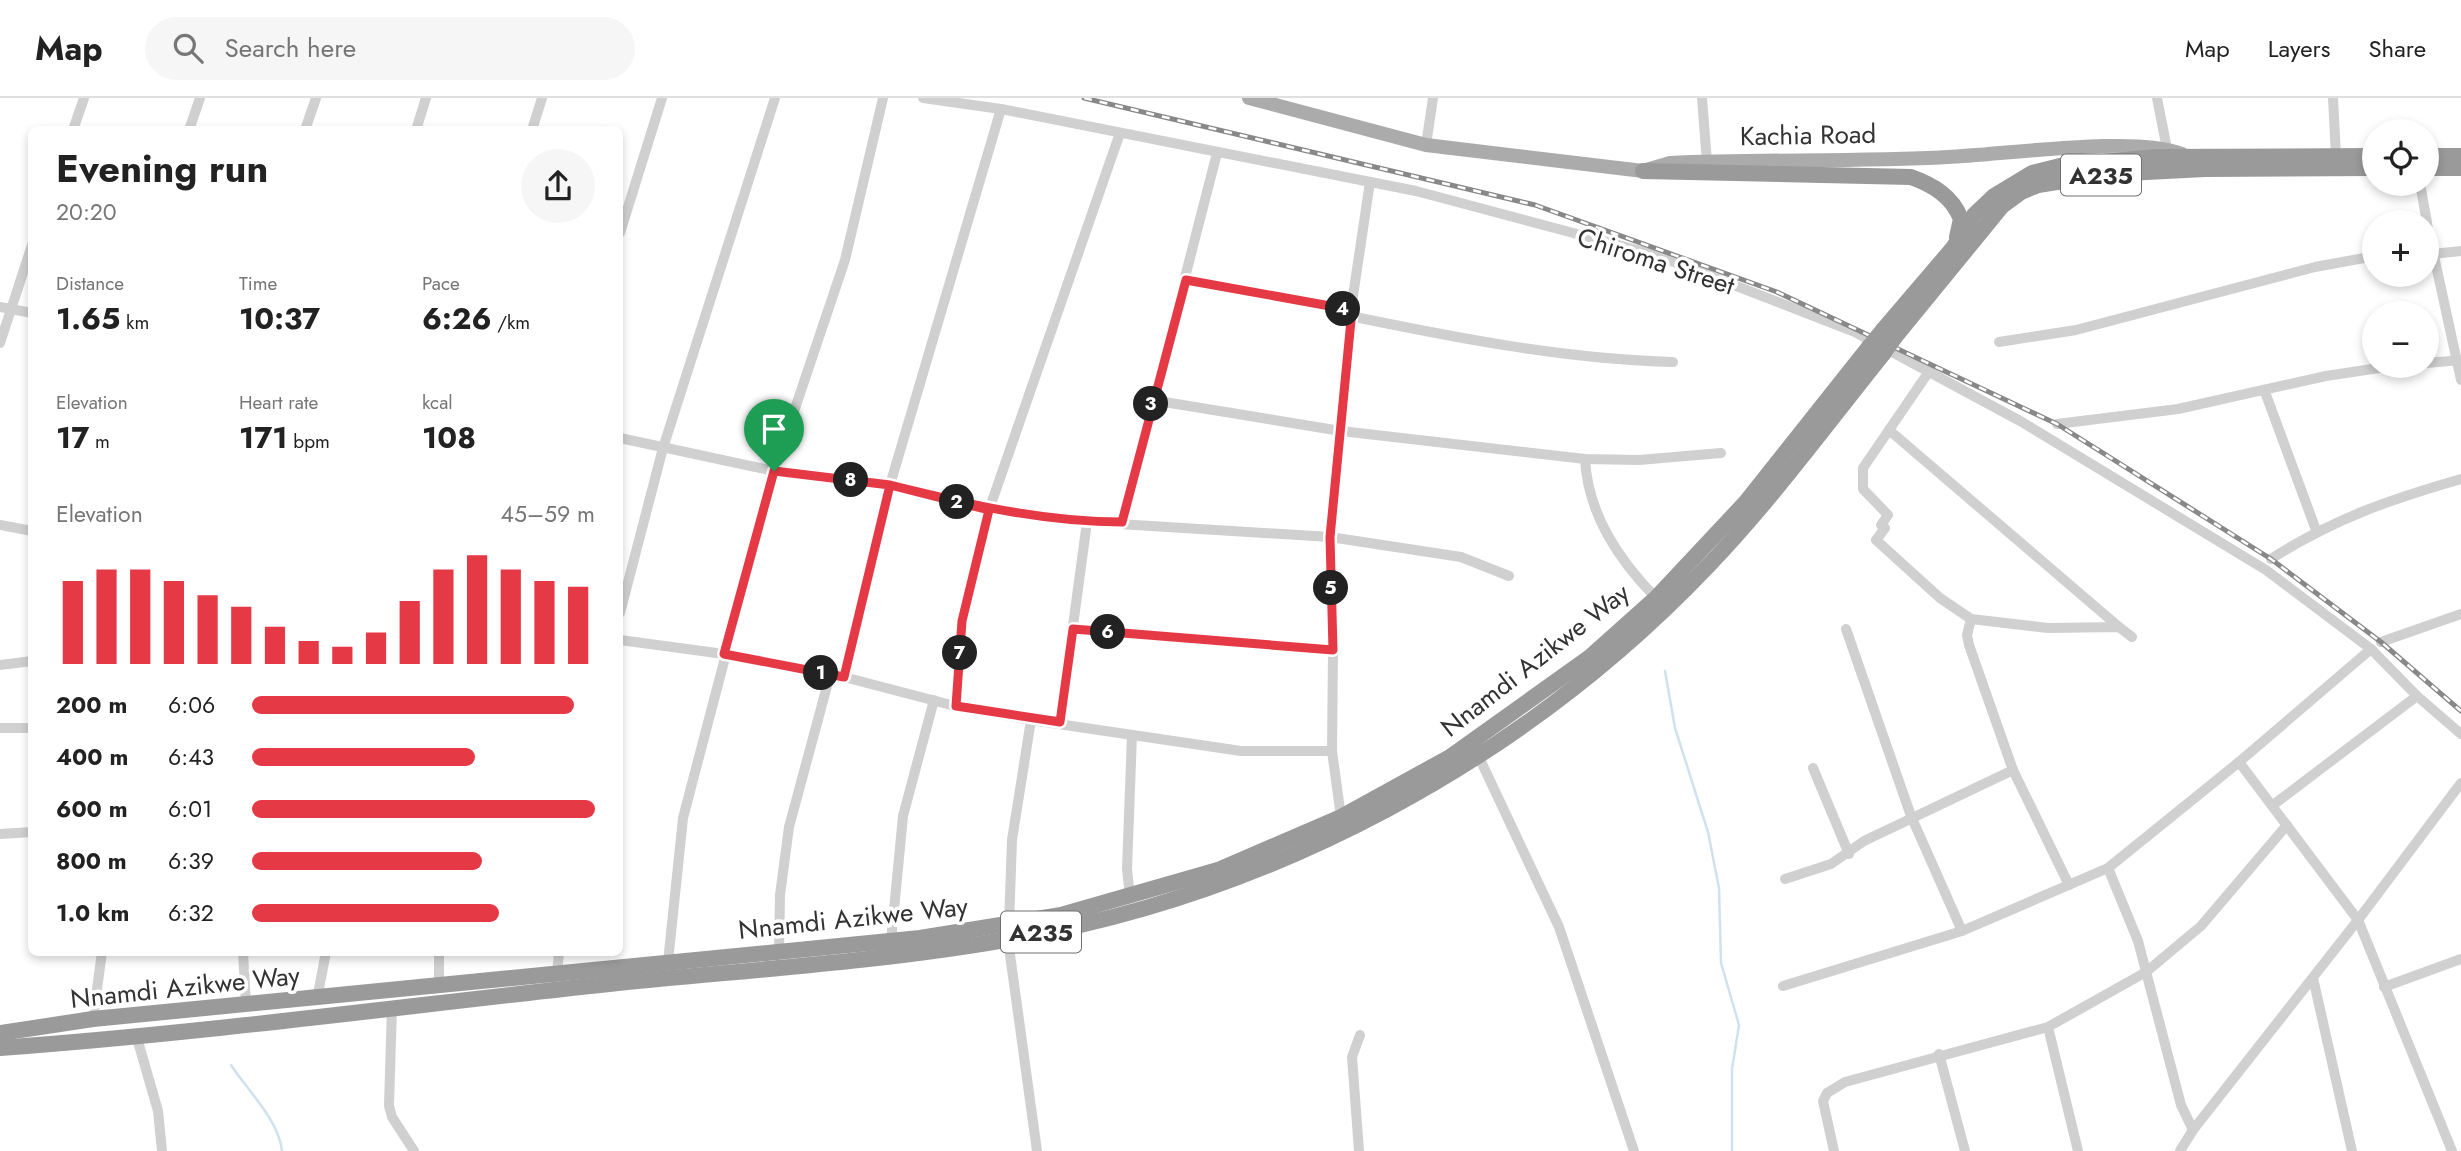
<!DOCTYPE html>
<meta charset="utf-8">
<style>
:root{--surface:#fff;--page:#f6f6f6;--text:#222;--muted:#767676;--line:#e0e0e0;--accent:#e63946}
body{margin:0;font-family:Jost,sans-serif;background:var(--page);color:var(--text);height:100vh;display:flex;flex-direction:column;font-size:26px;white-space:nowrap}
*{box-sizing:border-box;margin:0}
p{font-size:23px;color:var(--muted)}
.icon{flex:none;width:38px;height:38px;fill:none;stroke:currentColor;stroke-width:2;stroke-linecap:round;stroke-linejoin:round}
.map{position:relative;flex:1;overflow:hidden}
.drawer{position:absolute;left:28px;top:28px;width:595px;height:830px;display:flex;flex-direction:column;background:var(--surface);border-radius:10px;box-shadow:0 4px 10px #0003}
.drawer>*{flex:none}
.controls{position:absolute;left:2362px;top:21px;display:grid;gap:14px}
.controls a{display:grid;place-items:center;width:77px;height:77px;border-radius:50%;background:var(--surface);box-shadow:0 4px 10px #0003;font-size:35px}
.pin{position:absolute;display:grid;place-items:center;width:60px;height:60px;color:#fff;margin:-72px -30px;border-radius:50% 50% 50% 0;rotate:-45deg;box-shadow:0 0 7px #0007}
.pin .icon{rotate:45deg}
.km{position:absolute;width:35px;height:35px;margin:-18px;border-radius:50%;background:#222;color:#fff;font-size:19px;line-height:35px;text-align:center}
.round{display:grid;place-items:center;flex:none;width:74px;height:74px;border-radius:37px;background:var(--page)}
.overview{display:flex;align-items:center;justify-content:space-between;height:119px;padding:0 28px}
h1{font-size:38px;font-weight:700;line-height:52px}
.metrics{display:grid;grid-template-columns:repeat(3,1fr);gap:10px;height:119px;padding:7px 28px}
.metrics div{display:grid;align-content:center}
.metrics b{font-size:30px;font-weight:700}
.metrics small{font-size:19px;font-weight:400}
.metrics p{font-size:19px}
.chart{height:196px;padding:14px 28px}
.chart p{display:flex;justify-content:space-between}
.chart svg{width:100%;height:126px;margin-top:7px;stroke:var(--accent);stroke-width:6}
ul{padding:0 28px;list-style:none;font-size:23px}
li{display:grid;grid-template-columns:112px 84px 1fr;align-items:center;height:52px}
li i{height:18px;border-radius:9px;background:var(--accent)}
header{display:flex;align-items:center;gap:42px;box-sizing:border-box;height:98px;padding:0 35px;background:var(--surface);border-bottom:2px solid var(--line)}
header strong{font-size:33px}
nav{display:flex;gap:38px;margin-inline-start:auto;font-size:24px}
.search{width:490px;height:63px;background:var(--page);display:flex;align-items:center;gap:18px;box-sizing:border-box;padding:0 24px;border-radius:38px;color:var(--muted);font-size:26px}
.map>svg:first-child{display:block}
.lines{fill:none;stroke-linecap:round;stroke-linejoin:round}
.stream{stroke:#cfe2ee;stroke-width:2.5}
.minor{stroke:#d0d0d0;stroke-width:10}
.major{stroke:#ababab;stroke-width:14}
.highway{stroke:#9a9a9a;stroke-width:16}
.rail-casing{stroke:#888;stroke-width:5}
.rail{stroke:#fff;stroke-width:2.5;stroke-dasharray:8;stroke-linecap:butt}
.highway-bridge{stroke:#9a9a9a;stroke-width:16}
.route-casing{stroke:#fff;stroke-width:14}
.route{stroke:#e63946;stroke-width:9}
.labels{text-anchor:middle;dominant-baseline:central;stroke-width:7;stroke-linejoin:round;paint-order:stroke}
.shield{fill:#fff;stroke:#707070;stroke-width:2}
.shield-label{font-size:24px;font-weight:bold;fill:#333}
.street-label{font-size:26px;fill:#333;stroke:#fff}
</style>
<header>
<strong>Map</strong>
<div class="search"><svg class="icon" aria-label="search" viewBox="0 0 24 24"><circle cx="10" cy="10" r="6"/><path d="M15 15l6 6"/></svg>Search here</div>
<nav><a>Map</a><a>Layers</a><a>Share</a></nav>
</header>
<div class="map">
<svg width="2461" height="1053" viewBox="0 0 2461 1053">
<rect width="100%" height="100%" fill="#fff"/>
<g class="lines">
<!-- stream -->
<g class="stream">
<polyline points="1665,573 1675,630 1708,734 1719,790 1721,865 1739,927 1732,971 1732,1053"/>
<path d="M231 967C247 992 279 1022 282 1053"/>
</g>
<!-- minor -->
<g class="minor">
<polyline points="923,0 1001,11 1416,93 1656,157 1855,234 2022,324 2266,472 2371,551 2417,598 2461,636"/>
<polyline points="1702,0 1707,64"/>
<polyline points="2157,0 2167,51"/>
<polyline points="2333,0 2336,58"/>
<polyline points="73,32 84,0"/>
<polyline points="189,32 200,0"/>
<polyline points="305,32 316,0"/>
<polyline points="416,32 426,0"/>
<polyline points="532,32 542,0"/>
<polyline points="1426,47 1433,0"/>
<polyline points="2420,86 2427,124"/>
<polyline points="2427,126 2461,282"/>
<polyline points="620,135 662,0"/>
<polyline points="2433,156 2461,153"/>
<polyline points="1186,182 1352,212"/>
<polyline points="0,209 32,215"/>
<path d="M1350 218C1457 240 1564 261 1673 264"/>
<polyline points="1999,244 2076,232 2315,169 2375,158"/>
<polyline points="0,245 32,147"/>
<polyline points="2427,265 2461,262"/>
<polyline points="1930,272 1863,370 1863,391 1888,417 1881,427 1885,430 1876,442 1940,500 1971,521 1967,537 1969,547 2013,672 2069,787"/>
<polyline points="2265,294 2316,432"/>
<polyline points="1152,302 1341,333 1585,361 1639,362 1721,355"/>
<polyline points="2057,326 2178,311 2326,278 2392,268"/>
<polyline points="1889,332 2119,529"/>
<polyline points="620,340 774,373 890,387 989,412 1087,424 1330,439 1461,459 1509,478"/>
<path d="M1585 361C1588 416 1618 461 1656 500"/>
<polyline points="1122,424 1217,55"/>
<polyline points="0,427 32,433"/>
<path d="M2271 461C2333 421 2391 401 2461 381"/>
<polyline points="620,515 663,350 775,0"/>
<polyline points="1971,521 2048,530 2119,529 2132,539"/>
<polyline points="1073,531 1333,552"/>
<polyline points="1846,531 1911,718 1962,833"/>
<polyline points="620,542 724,556 844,579 955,608 1031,622 1241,653 1332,653"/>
<polyline points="2381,544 2461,516"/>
<polyline points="0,567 32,563"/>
<polyline points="844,579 890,387 1001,11"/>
<polyline points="955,608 962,523 989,412 1120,35"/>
<polyline points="1060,624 1087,424"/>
<polyline points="0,630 32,630"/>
<polyline points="1478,657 1559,829 1634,1053"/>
<polyline points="1813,670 1849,756"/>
<polyline points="2273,707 2417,598"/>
<polyline points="1341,719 1332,653 1333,552 1330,439 1350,218 1370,84"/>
<polyline points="0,736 32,734"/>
<polyline points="2108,770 2138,843 2181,1007 2193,1032"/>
<polyline points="1785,781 1831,766 1864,743 2013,672"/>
<polyline points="1130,798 1127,771 1132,637"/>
<polyline points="1009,826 1012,742 1031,622"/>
<polyline points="1008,842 1037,1053"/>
<polyline points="891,843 903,718 934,602"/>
<polyline points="243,854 246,907"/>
<polyline points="439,854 439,889"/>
<polyline points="779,854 780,797 789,729 830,577"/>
<polyline points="668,864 683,720 774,373 845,162 883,0"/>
<polyline points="557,876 559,854"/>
<polyline points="2313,880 2352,1053"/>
<polyline points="1783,888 1962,833 2108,770 2239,664 2371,551"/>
<polyline points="2384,889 2461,861"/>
<polyline points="317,901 326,854"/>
<polyline points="392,909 389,1008 392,1019 414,1053"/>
<polyline points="93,921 102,854"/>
<polyline points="2048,929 2078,1053"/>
<polyline points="137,940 158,1013 162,1053"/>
<polyline points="1939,956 1965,1053"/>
<polyline points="1359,1053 1352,959 1360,937"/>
<polyline points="1834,1053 1823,1003 1827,995 1845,984 2048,929 2146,874 2201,828 2287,727"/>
<polyline points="2180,1053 2193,1032 2358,822 2239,664"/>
<polyline points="2452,1053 2358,822 2461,685"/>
</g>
<!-- major -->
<path class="major" d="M1249 0 1426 47 1643 73 1670 65C1762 61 1855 64 1948 59 2002 57 2137 37 2182 56"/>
<!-- highway -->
<g class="highway">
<polyline points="2427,58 2461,58"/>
<polyline points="2427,70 2461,70"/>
<path d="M1643 73 1911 79C1933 87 1952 98 1961 121L1957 139"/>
<polyline points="1883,232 1953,150 1974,117 1994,98 2032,75 2060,68 2157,59 2375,58"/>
<polyline points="1895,239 2002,108 2021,94 2038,87 2107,76 2205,71 2375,70"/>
<polyline points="0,935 93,921 920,840 1061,817 1218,772 1341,719 1450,659 1590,559 1656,500 1746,404 1869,249"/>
<path d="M0 950C207 935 412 907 618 885 747 872 878 864 1005 842 1271 798 1524 662 1709 467 1772 401 1826 327 1883 256"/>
</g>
<defs>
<polyline id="rail" points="1084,0 1535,107 1777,194 2057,326 2271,461 2381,544 2461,613"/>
</defs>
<!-- rail casing -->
<use href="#rail" class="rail-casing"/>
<!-- rail -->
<use href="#rail" class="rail"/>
<!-- highway-bridge -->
<g class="highway-bridge">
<polyline points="1869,249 1883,232"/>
<polyline points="1883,256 1895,239"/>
</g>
</g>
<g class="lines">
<defs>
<path id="route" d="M774 373 724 556 844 579 890 387C967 406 1042 424 1122 424L1186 182 1352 212 1330 439 1333 552 1073 531 1060 624 956 608 962 523 989 412 890 387 774 373"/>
</defs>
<!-- route casing -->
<use href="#route" class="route-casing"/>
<!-- route -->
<use href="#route" class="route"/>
</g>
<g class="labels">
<!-- shield labels -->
<g class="shield">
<rect x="2061" y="56.5" width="80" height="41" rx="5"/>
<rect x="1001" y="813.5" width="80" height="41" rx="5"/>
</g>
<g class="shield-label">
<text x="2101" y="77">A235</text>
<text x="1041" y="834">A235</text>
</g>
<!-- street labels -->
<g class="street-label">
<text transform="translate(1808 37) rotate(-1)">Kachia Road</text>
<text transform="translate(1656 163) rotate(18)">Chiroma Street</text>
<text transform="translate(1535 562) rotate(-38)">Nnamdi Azikwe Way</text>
<text transform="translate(853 820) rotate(-6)">Nnamdi Azikwe Way</text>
<text transform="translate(185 889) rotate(-6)">Nnamdi Azikwe Way</text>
</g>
</g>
</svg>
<div class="controls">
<a><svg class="icon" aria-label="locate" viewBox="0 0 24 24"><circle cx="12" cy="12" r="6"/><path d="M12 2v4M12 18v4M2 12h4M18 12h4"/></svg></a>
<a>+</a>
<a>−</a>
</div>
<div class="pin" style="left:774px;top:373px;background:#1e9e55"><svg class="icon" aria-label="arrive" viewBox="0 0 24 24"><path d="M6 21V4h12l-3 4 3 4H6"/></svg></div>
<b class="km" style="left:821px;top:575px">1</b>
<b class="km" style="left:957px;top:404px">2</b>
<b class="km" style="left:1151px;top:306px">3</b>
<b class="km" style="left:1343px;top:211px">4</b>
<b class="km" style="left:1331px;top:490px">5</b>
<b class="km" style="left:1108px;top:534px">6</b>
<b class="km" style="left:960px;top:555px">7</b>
<b class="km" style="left:851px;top:382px">8</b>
<section class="drawer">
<div class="overview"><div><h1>Evening run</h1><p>20:20</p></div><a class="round"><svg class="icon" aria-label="share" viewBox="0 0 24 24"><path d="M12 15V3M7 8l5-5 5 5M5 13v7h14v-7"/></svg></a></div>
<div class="metrics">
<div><p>Distance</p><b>1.65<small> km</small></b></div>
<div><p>Time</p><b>10:37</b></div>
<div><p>Pace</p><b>6:26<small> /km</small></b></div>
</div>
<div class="metrics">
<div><p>Elevation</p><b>17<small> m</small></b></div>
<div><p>Heart rate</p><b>171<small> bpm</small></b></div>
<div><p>kcal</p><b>108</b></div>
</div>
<div class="chart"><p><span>Elevation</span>45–59 m</p>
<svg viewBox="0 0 160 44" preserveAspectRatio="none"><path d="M5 44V15M15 44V11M25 44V11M35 44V15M45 44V20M55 44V24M65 44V31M75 44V36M85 44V38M95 44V33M105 44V22M115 44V11M125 44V6M135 44V11M145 44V15M155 44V17"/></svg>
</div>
<ul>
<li><b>200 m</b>6:06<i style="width:94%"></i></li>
<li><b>400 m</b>6:43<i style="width:65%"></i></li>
<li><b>600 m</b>6:01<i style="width:100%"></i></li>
<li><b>800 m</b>6:39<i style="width:67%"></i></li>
<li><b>1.0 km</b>6:32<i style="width:72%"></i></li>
</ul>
</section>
</div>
